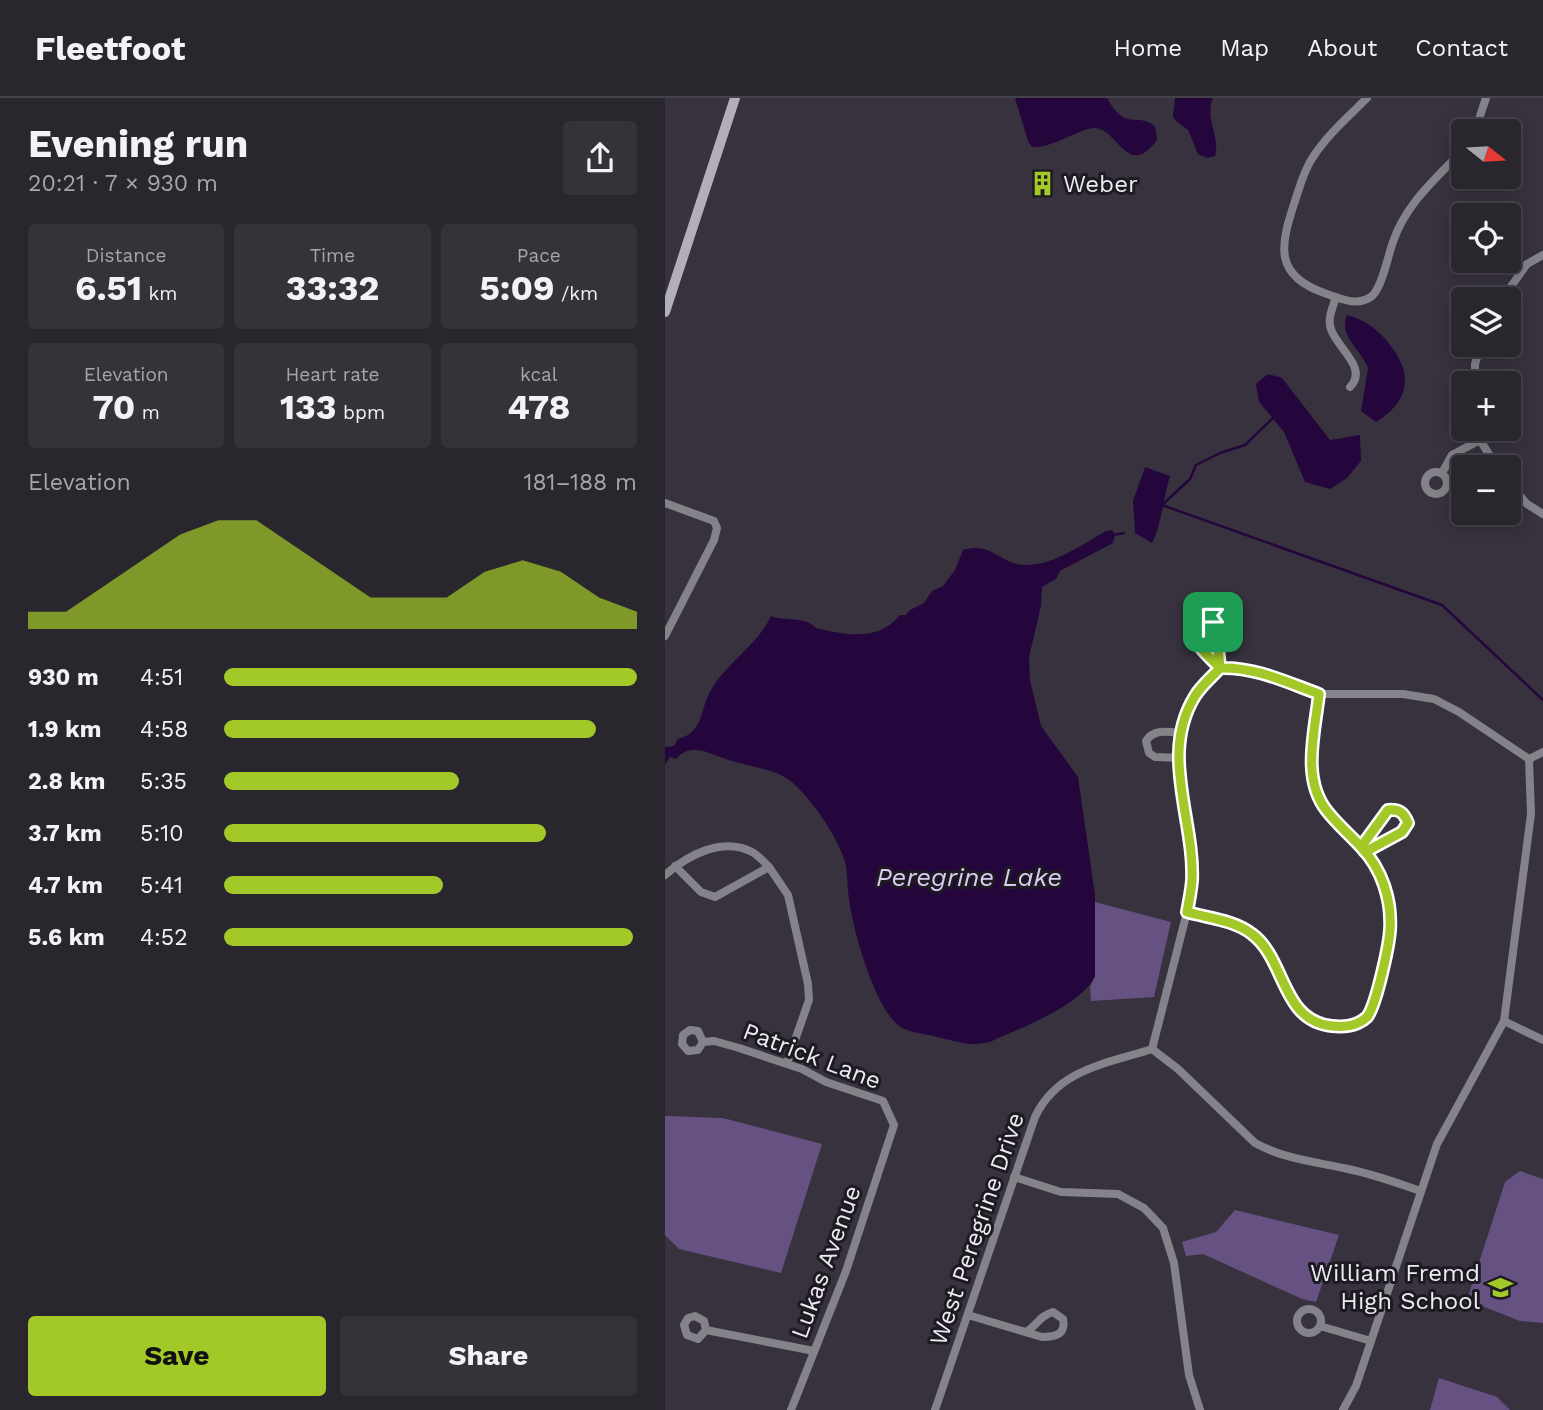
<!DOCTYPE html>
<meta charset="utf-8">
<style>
:root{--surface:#29262e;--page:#35323a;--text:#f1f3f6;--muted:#a5a5aa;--line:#45434a;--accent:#a2c928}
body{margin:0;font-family:"Work Sans",sans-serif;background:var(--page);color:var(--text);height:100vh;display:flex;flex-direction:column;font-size:26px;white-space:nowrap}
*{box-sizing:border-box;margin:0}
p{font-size:23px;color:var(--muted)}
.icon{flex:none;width:38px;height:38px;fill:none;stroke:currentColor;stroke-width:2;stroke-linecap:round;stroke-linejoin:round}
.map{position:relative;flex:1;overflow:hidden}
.drawer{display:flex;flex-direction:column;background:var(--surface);width:665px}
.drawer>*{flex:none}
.needle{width:46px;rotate:108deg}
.controls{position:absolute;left:786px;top:21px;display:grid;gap:14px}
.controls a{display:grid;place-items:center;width:70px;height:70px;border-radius:7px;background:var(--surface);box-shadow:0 4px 18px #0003,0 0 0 2px var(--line);font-size:35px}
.pin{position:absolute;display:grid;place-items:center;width:60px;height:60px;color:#fff;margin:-30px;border-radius:14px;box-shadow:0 4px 10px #0006}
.round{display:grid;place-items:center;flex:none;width:74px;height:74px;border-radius:7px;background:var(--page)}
.summary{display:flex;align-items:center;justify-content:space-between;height:119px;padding:0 28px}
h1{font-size:38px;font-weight:700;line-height:52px}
.figures{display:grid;grid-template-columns:repeat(3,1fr);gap:10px;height:119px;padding:7px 28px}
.figures div{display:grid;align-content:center;border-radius:7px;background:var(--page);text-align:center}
.figures b{font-size:35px;font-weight:700}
.figures small{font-size:19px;font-weight:400}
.figures p{font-size:19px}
.chart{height:196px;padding:14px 28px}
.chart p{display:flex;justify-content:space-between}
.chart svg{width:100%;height:126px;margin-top:7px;fill:var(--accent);opacity:.7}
.action{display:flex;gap:14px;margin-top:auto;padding:14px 28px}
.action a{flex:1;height:80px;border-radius:7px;background:var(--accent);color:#111;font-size:28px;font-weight:700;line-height:80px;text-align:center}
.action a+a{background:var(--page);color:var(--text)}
ul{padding:0 28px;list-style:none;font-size:23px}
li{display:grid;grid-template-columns:112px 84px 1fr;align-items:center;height:52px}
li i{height:18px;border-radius:9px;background:var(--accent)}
header{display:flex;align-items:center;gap:42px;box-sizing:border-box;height:98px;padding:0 35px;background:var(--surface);border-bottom:2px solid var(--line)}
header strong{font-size:33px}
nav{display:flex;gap:38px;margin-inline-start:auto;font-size:24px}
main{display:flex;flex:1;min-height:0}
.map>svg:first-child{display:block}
.green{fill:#665282}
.water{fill:#24063d}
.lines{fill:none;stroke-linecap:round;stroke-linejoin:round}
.stream{stroke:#24063d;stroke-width:2.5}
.street{stroke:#85838a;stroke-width:8}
.secondary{stroke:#b3afba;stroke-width:10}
.route-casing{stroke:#fff;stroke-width:14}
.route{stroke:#a2c928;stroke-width:9}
.labels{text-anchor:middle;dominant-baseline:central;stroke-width:6;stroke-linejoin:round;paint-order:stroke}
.poi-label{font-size:24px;fill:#edeaf2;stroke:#1d1b21;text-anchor:start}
.street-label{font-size:24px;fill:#edeaf2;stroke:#1d1b21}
.water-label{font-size:26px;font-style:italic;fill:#dbcaf5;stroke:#1d1b21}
</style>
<header>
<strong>Fleetfoot</strong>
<nav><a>Home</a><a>Map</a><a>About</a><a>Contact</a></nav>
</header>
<main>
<section class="drawer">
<div class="summary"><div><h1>Evening run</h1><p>20:21 · 7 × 930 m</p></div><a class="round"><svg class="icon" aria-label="share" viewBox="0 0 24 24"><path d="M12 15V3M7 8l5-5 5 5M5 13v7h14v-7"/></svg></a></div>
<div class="figures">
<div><p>Distance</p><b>6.51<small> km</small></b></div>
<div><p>Time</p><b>33:32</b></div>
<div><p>Pace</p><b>5:09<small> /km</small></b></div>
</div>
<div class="figures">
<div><p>Elevation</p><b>70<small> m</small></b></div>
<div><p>Heart rate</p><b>133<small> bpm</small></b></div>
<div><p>kcal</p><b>478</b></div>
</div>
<div class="chart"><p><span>Elevation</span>181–188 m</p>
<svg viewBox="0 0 160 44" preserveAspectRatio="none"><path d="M0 44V38L10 38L20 29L30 20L40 11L50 6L60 6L70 15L80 24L90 33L100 33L110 33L120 24L130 20L140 24L150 33L160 38V44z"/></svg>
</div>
<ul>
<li><b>930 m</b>4:51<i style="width:100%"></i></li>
<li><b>1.9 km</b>4:58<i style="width:90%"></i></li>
<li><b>2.8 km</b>5:35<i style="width:57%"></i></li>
<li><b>3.7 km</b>5:10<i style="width:78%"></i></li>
<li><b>4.7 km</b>5:41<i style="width:53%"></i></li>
<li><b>5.6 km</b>4:52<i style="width:99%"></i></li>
</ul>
<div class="action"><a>Save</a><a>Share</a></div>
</section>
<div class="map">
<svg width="878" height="1312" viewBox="0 0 878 1312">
<rect width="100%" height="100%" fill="#37323e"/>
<!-- green -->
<g class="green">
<polygon points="430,804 506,824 489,899 426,903 425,889 430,878"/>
<polygon points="0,1018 58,1020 157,1046 116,1175 14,1151 0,1137"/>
<polygon points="855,1073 878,1081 878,1225 855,1223 802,1202 840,1084"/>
<polygon points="570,1112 674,1137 651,1204 637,1201 538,1156 521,1158 517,1144 551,1134"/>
<polygon points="774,1280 832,1299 845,1312 765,1312"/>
</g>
<!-- water -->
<g class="water">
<path d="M350 0H442C462 35 469 13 490 28L492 42C463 82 453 31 430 30 414 30 390 50 367 49L363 43Z"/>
<path d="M510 0H548C539 20 556 39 550 58L542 60 533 56 523 32 510 22 508 18Z"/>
<path d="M682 217C699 221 715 233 725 247 749 277 744 304 711 324L696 313 703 270C696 251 673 238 682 217Z"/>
<polygon points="603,276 617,280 665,342 695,337 696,363 682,380 665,391 640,384 619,334 594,304 591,286"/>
<path d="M480 369 505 378C499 397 496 429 487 445L470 435V432L468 403Z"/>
<path d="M447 432 450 436 448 445 395 473 391 481 377 489 376 508 364 559 365 582 376 628 413 679 430 797V878C416 908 355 930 325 944 301 949 291 943 268 938 257 935 243 935 233 927 209 907 188 833 184 801 182 789 183 775 180 764 173 739 147 702 128 685 110 669 80 669 58 660 42 654 24 645 11 661L5 659 0 667V649L9 648 13 641C40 634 34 611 47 590 63 564 95 544 106 518 120 524 138 517 151 530 180 537 214 544 235 517H241L245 512 259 505 267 493 278 488 290 472 298 452C327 443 334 466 360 467 388 468 418 446 441 433Z"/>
</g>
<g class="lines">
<!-- stream -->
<g class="stream">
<polyline points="498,406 525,381 531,367 555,355 580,347 608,320"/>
<polyline points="497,407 777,507 878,602"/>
<polyline points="448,437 459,435"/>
</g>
<!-- street -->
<g class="street">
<path d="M702 0C683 19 663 36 648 59 639 72 635 88 630 103 615 148 608 178 662 196 676 201 693 209 707 198 717 190 723 157 728 144 741 105 771 81 798 52"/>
<polyline points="810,33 821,0"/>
<path d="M671 199C668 209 662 221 666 231 671 249 704 270 685 289"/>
<polyline points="837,201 862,166 878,157"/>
<polyline points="810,285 810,266 816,247"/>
<polyline points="814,331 815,342 832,369"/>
<circle cx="771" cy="385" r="11"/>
<polyline points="777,375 787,357 815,342"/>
<polyline points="844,385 862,406 878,416"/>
<polyline points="0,405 49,423 52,430 49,442 0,538"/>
<path d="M538 522 548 524 551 530 555 570C543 557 521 543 531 524Z"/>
<polyline points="555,570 575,570 592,573 654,596 738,596 769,601 794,614 864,661"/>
<path d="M514 660 490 659 484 655 481 643C489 630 505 634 517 635"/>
<polyline points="864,661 878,654"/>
<polyline points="696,749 723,712 736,714 743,725 737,734 700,754"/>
<polyline points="104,769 123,797 143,886 144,902 122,965"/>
<path d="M0 777C22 758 57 738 87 754 93 757 99 764 104 769L50 799 36 794 10 768"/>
<path d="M522 814C543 820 570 822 588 836 605 850 611 874 621 892 638 927 667 938 701 920 709 906 712 891 716 875 727 829 732 793 700 753 685 734 662 720 652 696 639 666 651 627 654 596"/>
<polyline points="839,923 878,942"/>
<polyline points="38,944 33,952 23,953 17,946 18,937 25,932 33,933 38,944 49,943 74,950 137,971 161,984 218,1003 229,1027 181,1173 126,1312"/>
<path d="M487 951 513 971 590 1045C619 1061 651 1064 683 1071 708 1076 732 1085 756 1093"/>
<polyline points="349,1079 396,1094 453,1096 479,1110 498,1130 509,1165 524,1277 535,1312"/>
<circle cx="644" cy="1223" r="12"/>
<path d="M303 1217 377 1239C391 1239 401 1236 398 1221L388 1214C374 1218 373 1227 361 1234"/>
<polyline points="655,1228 706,1243"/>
<polyline points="41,1232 33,1241 22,1237 19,1227 23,1220 30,1218 39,1223 41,1232 149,1253"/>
<path d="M270 1312 370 1019C393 971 441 966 487 951L522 814 527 782 513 670 518 630 530 598 555 570"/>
<polyline points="678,1312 691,1288 772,1046 839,923 866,716 864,661"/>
</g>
<!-- secondary -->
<polyline class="secondary" points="0,214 70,0"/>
</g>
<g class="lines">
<defs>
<path id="route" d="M548 524 551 530 555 570C547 579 536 588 530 598 494 656 530 722 527 783 526 793 524 804 522 814 543 820 569 822 587 836 621 861 616 923 667 928 676 929 684 929 693 925 695 924 700 921 702 919 711 908 724 848 725 832 727 802 717 771 696 749L723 712C735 711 739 715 743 725L737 734 700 754 696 749C685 737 672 726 662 713 636 681 650 633 654 596 621 584 591 569 555 570 543 557 521 542 531 524L538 522 548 524"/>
</defs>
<!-- route casing -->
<use href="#route" class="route-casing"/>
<!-- route -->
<use href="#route" class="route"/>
</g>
<!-- icons -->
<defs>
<symbol id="building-bare" viewBox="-9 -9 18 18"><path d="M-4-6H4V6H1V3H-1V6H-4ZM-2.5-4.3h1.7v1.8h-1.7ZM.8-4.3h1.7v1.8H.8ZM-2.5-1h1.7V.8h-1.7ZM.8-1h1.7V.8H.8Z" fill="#a2c928" stroke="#1d1b21" stroke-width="2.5" paint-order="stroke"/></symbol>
<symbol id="school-bare" viewBox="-9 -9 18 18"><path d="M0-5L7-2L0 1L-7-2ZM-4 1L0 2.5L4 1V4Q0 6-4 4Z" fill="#a2c928" stroke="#1d1b21" stroke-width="2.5" paint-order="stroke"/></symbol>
</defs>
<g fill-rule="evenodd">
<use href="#building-bare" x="360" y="68" width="35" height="35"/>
<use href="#school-bare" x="818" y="1172" width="35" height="35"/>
</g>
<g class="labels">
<!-- poi labels -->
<g class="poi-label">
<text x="398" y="86">Weber</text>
<text x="815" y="1175" text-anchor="end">William Fremd<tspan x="815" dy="28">High School</tspan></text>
</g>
<!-- street labels -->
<g class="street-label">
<text transform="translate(147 958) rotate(21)">Patrick Lane</text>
<text transform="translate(312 1131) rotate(-71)">West Peregrine Drive</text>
<text transform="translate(161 1164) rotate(-70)">Lukas Avenue</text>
</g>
<!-- water labels -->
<g class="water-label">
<text x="304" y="779">Peregrine Lake</text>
</g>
</g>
</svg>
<div class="controls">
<a><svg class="needle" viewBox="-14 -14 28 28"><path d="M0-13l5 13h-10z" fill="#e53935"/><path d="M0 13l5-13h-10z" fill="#a5a5aa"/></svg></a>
<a><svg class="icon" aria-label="locate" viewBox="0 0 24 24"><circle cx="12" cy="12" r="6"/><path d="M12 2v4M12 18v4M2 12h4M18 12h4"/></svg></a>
<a><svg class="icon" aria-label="layers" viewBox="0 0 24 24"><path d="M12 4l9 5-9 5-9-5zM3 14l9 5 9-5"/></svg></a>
<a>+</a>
<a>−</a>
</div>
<div class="pin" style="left:548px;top:524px;background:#1e9e55"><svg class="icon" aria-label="arrive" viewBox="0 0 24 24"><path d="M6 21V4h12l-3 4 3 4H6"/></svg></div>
</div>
</main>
